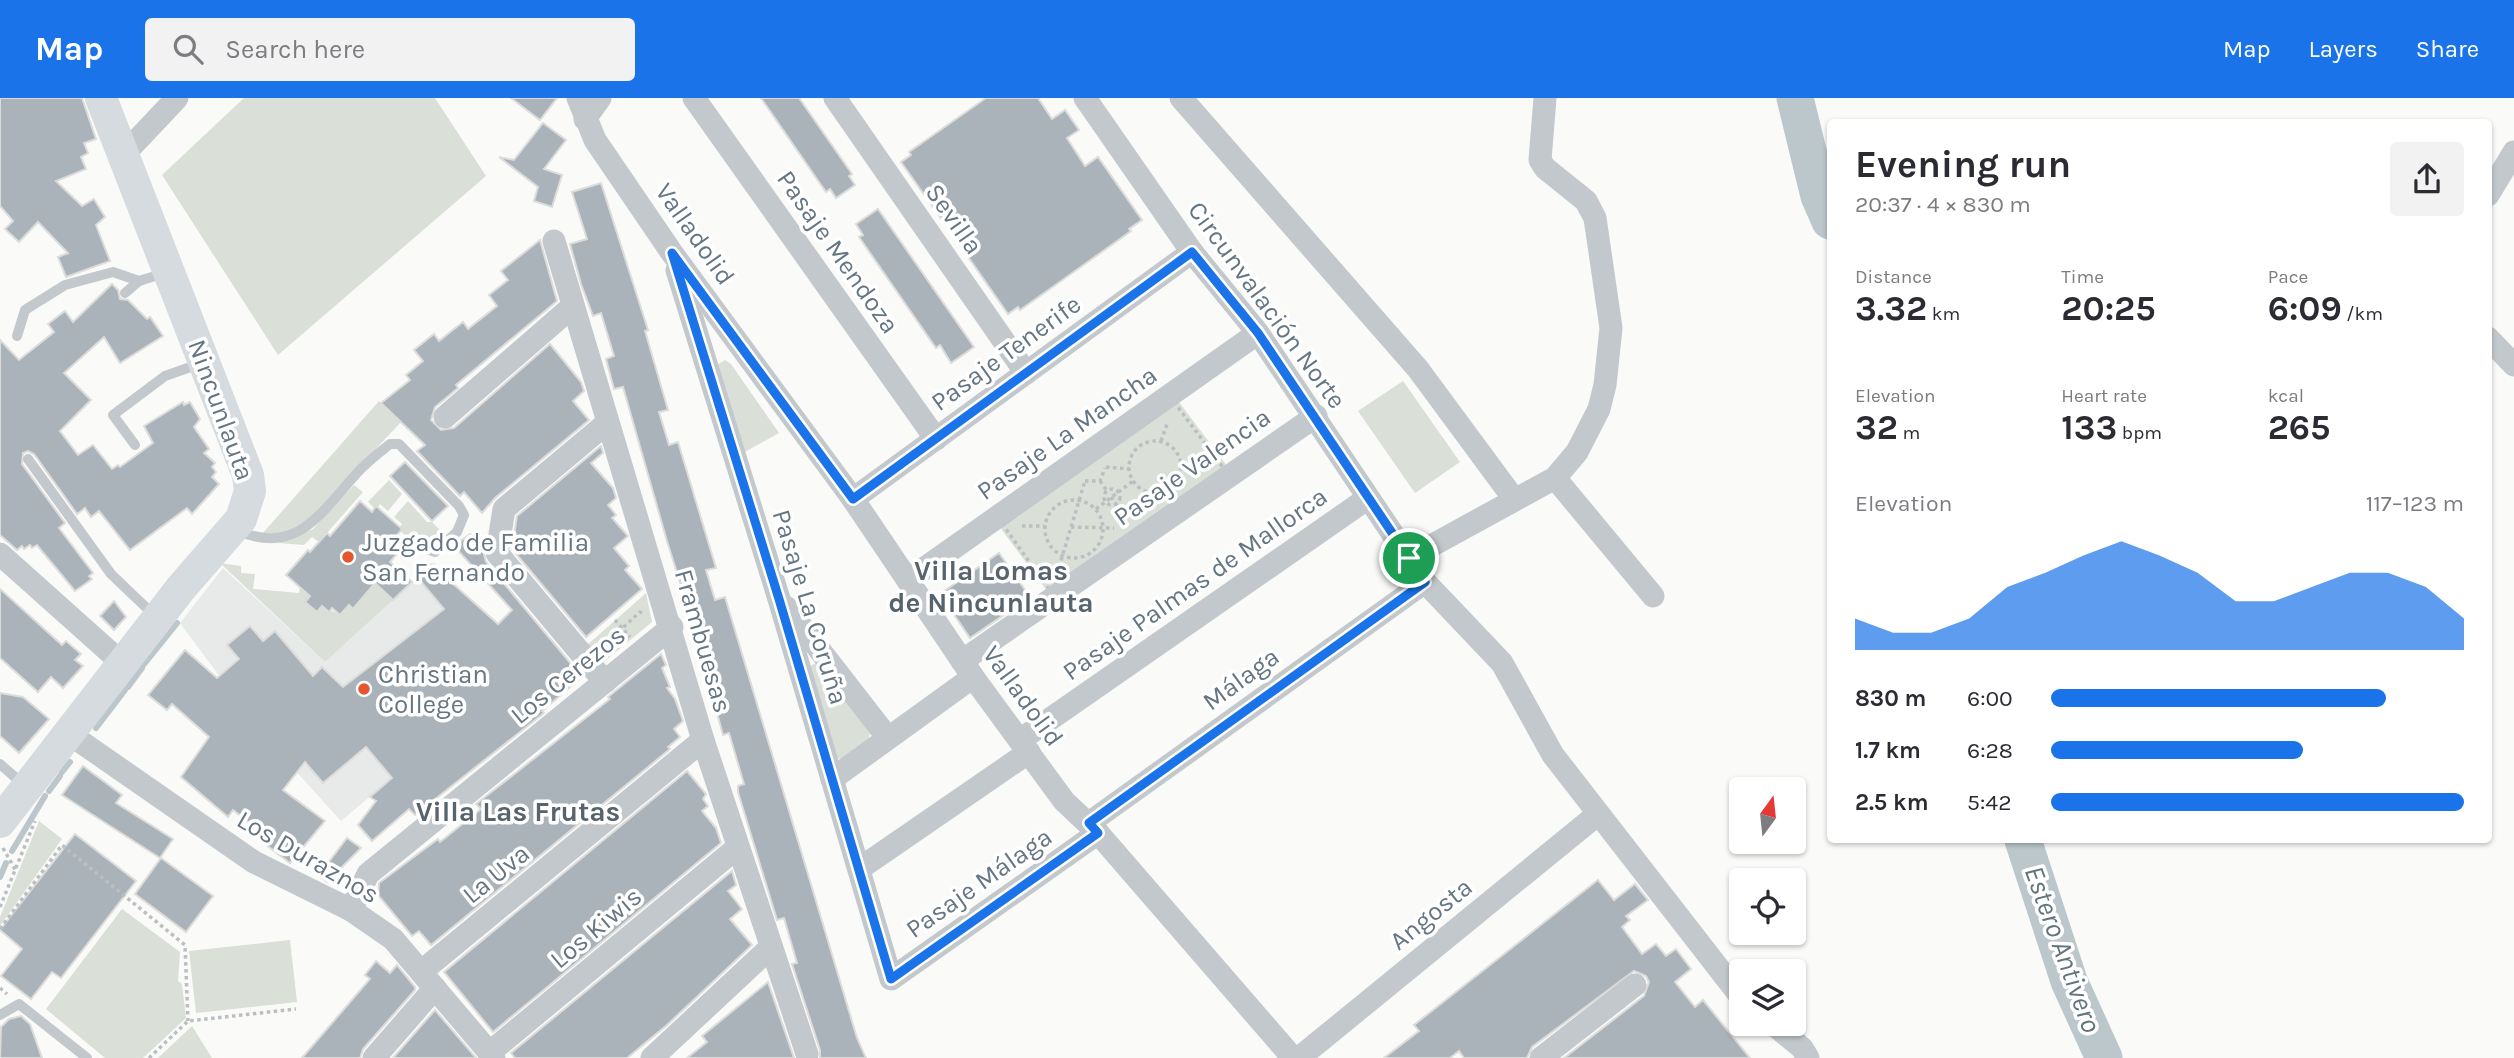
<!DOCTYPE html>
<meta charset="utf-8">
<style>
:root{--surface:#fff;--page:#f2f2f3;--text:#2b2b33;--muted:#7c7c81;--accent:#1a73e8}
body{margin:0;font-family:Karla,sans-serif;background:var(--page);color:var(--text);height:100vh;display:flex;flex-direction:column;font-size:26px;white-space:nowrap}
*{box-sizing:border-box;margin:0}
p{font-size:23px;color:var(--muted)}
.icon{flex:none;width:38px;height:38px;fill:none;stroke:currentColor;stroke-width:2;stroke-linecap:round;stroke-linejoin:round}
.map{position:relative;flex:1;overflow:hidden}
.drawer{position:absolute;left:1827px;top:21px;width:665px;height:724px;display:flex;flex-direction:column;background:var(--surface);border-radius:7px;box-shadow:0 2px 5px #0004}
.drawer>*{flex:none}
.needle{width:46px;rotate:15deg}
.buttons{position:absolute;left:1729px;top:679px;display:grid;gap:14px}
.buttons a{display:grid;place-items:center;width:77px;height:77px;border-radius:7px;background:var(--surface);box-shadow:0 2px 5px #0004;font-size:35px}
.pin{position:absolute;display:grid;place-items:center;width:60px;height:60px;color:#fff;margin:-30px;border:4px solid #fff;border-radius:50%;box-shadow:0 2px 7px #0007}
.round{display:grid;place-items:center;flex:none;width:74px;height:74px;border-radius:7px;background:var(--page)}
.overview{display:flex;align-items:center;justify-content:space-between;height:119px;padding:0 28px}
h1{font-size:38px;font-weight:700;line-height:52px}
.metrics{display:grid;grid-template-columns:repeat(3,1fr);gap:10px;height:119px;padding:7px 28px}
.metrics div{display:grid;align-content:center}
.metrics b{font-size:35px;font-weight:700}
.metrics small{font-size:19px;font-weight:400}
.metrics p{font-size:19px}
.chart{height:196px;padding:14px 28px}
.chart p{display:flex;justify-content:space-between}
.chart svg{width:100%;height:126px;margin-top:7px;fill:var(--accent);opacity:.7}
ul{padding:0 28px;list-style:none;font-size:23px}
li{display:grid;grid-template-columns:112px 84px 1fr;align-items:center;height:52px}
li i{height:18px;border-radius:9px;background:var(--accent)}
header{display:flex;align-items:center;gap:42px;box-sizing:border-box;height:98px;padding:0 35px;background:var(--accent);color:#fff}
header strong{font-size:33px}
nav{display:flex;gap:38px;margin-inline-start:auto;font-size:24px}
.search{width:490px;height:63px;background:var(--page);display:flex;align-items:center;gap:18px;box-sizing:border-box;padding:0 24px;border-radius:7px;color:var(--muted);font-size:26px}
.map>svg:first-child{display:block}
.built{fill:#e8e9e9}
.green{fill:#dadfd7}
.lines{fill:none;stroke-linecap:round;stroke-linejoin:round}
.stream{stroke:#bbc7cb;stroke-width:6}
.river{stroke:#bbc7cb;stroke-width:37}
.building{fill:#aab3b9;stroke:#dcdcda;stroke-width:2}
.path{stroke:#bbbfc2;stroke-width:3.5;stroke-dasharray:3.5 3.5;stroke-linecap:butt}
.lane{stroke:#c3c8cc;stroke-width:10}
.street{stroke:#c3c8cc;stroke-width:23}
.secondary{stroke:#d6dbdf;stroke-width:32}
.route-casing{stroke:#fff;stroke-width:14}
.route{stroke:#1a73e8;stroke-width:9}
.poi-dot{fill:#e4572e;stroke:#fff;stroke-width:2.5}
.labels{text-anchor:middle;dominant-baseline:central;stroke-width:7;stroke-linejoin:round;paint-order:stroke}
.street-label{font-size:26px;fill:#657683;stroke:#fff}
.poi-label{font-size:26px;fill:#657683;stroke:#fff;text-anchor:start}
.neighbourhood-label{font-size:28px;font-weight:bold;fill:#57646e;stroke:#fff}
.water-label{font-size:28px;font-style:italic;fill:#60757c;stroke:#fff}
</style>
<header>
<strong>Map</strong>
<div class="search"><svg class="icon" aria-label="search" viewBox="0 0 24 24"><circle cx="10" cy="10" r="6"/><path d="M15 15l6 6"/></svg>Search here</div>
<nav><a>Map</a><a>Layers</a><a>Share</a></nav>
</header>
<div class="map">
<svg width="2514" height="960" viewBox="0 0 2514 960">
<rect width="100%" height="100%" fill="#fafaf8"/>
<!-- built -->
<polygon class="built" points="434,464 524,569 341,723 264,638 180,525 223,470 325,564"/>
<!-- green -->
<g class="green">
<polygon points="244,0 435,0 486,78 278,257 162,77"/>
<polygon points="725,262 731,266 779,335 743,355 717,267"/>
<polygon points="1403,283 1460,364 1415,395 1358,313"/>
<polygon points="1176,300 1230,372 1050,497 999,428"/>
<polygon points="379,303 401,324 309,422 283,435 263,435"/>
<polygon points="389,382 402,396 388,413 380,406 376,412 368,404"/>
<polygon points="354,387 363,394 319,444 312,439 304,447 278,445 313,431"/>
<polygon points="408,403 427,424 432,424 446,438 438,444 422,437 410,441 398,431 402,426 394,419"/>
<polygon points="220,465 241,468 241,475 255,476 253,491 299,495 300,489 310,498 305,504 317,514 322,508 340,517 349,507 353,510 375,485 393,502 325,564"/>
<polygon points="646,495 652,524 600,567 585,549"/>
<polygon points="818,564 870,633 869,641 842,661 835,660 810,568"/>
<polygon points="39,723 62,741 0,828 0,819"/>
<polygon points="122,811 180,854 178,883 182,886 186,920 143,960 105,960 46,911"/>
<polygon points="290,842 297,904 196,915 189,853"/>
<polygon points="192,928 212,960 158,960"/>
</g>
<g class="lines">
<!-- stream -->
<g class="stream">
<polyline points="144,566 177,525"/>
<polyline points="128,589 142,570"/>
<polyline points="96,630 125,592"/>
<polyline points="62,674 70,664"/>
<polyline points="49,693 60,678"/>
<polyline points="12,753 45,698"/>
<polyline points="0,779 6,765"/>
</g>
<!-- river -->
<g class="river">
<polyline points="1795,0 1819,98 1830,123"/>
<polyline points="2023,742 2069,883 2104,960"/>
</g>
</g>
<!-- building -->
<g class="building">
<polygon points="0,0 82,0 96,41 84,45 88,55 81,59 86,71 56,83 82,108 94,101 105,119 96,127 110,163 66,179 58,159 68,155 38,124 19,144 5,131 13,123 0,108"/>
<polygon points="511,0 557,0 540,22"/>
<polygon points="761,0 799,0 852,76 849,78 855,87 836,100 830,91 826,94"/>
<polygon points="986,0 1038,0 1052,21 1065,12 1079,32 1067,40 1085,68 1098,59 1142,122 1129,131 1131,133 1061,183 1020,212 1018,209 1008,216 964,153 972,147 955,119 945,126 901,64 911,57 909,54"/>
<polygon points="543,25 566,42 544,71 562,77 552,109 534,103 538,89 499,59 514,62"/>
<polygon points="601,85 648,232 645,233 668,312 659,314 669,347 678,344 716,470 706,472 715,502 725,499 857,940 866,960 820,960 820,952 792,866 797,865 784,820 777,822 738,694 738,688 744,686 729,635 723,637 717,615 722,613 711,575 709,576 667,443 623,289 614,291 606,261 614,258 601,215 593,218 581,186 570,146 587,141 572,94"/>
<polygon points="878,111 974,249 951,265 940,247 936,250 859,139 863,137 856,126"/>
<polygon points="540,142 557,203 456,287 458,290 435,309 431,322 441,332 454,330 550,246 581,284 584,293 573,303 589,322 495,400 482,415 464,394 460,398 417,353 425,347 381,305 410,282 406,277 423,263 414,252 434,236 439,243 463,224 468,231 497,208 489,197 508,182 501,173"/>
<polygon points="112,186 118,192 120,201 128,202 147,221 150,219 163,238 120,265 104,239 64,275 91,302 60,333 78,357 93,347 112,371 118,367 120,369 153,345 144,328 183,304 184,307 190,304 200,321 194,329 209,351 204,355 215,365 212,369 216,374 212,379 219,386 192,416 187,410 130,452 99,413 91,419 85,410 77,416 34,356 28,353 23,355 22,366 65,425 59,430 93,475 89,478 92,481 75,493 37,447 32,450 30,447 24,451 22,448 17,452 0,437 0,242 19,262 54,234 48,226 65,213 73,224"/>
<polygon points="601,348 603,355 591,365 613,390 616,400 608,407 616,417 612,420 628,438 614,450 629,468 625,472 642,491 586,539 512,451 517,418"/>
<polygon points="405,364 448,408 432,423 390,378"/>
<polygon points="360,403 372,414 376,408 402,431 398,436 407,444 390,464 412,484 393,502 375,485 353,511 349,507 340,517 332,510 329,514 322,508 317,514 305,504 310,498 286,477 308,452 310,454 327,435 330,438"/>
<polygon points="470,436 483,452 486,464 582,579 542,613 544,615 415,717 409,711 372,743 358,727 376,703 370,699 392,680 366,649 323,685 305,664 283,692 325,723 290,765 256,739 260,733 233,712 228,719 181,679 209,639 172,606 167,612 148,597 185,552 217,580 239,561 227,547 250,528 263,543 275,533 313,578 322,569 343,589 444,511 417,479 431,466 498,526 512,512 454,448"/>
<polygon points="999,455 1030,499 970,540 940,496"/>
<polygon points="0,491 62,547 66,543 81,556 75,562 83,568 63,590 51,579 38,594 0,560"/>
<polygon points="114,503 126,519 114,532 100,518"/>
<polygon points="661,556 666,567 662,570 670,589 667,590 675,601 683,623 674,631 680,639 668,649 670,651 431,847 419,833 412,838 378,797 379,785 438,741 440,744 481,711 476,706 610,601 608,599"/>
<polygon points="0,595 23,599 49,621 19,655 0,638"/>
<polygon points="83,668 122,697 116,705 173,741 160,760 62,697"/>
<polygon points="687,673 706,696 703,701 708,708 702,713 716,730 721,745 493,934 444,874"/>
<polygon points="75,736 136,783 61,880 52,874 31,901 1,878 22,851 0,832"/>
<polygon points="347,740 361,750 327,784 319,777"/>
<polygon points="161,760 213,798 186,834 135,796"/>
<polygon points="732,773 736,787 728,793 742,811 730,821 752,847 667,927 627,960 515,960 511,955"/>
<polygon points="1598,782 1614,802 1635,786 1648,802 1626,818 1630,822 1622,829 1642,856 1656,846 1666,858 1676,851 1691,871 1675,884 1695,909 1703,902 1750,960 1564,960 1644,898 1649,884 1646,878 1634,873 1532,949 1527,960 1464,960 1459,953 1450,960 1384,960 1419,933 1414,927"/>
<polygon points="376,863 390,875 397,867 415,889 415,892 363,951 360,960 302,960 370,881 365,877"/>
<polygon points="768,884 794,960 687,960 707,944 702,938"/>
<polygon points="435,912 476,960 393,960"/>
<polygon points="21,918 30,926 42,960 0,960 1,929 9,921"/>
</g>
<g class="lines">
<!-- path -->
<g class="path">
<polygon points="1174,304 1225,372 1051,494 1003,427"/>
<polyline points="1161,343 1167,326"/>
<circle cx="1155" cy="369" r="26"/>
<polyline points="1106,369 1129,371"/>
<polyline points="1182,370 1202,371"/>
<polyline points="1085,383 1100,383 1105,370"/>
<polyline points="1100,383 1107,393"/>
<circle cx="1112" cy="399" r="8"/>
<polyline points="1111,399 1125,418"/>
<circle cx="1074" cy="431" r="29"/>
<polyline points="1096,411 1133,383"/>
<polyline points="1139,415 1146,394"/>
<polyline points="1120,427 1125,418 1137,415"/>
<polyline points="1022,428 1044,428"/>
<polyline points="1071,429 1114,430"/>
<polyline points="1059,469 1085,383"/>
<polyline points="615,522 630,539"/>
<polyline points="603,548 640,514 644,516"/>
<polyline points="3,750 16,773"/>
<polyline points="0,809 35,723"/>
<polyline points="0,831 62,747 185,847 188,923"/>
<polyline points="0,890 7,896"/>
<polyline points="149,960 188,923 296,911"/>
</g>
<!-- lane -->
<g class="lane">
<polyline points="125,195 139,183 168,174"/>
<polyline points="17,238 25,212 65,187 113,174 139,183"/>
<polyline points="135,347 113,317 165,278 202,265"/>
<polyline points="28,361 111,476 156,519"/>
<path d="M236 432C296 459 321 415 357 375 367 364 379 355 390 346H399L459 408 464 417 457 434 435 454 417 447"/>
<polyline points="0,666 24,687"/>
<polyline points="0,917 19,906 87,960"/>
</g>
<!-- street -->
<g class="street">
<polyline points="578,0 595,42 672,155 853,401 973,579 1064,703 1098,735 1293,960"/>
<polyline points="694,0 936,341"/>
<polyline points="835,0 1026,275"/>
<polyline points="1085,0 1192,154 1258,235 1425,484 1502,565 1553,657 1741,899"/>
<polyline points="1181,0 1418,271 1514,401"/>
<polyline points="585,21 600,0"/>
<polyline points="125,55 177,0"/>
<polyline points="2488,97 2514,54"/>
<polyline points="554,143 703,642 807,956"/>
<polyline points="677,172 779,501 891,881 1098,735"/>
<polyline points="2488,240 2514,267"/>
<polyline points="445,319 573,208"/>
<polyline points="1555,380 1653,498"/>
<polyline points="853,401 1192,154"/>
<polyline points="0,456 123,566"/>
<polyline points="1409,460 1555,380 1577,354 1599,311 1605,287 1611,230 1595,120 1586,103 1545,70 1540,62 1545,0"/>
<polyline points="908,482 1258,235"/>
<polyline points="787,510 888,640"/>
<polyline points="962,563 1316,318"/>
<polyline points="605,584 497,455 504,411 607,325"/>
<polyline points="68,635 254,764 351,812 393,841 494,960"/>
<polyline points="1020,642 1368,400"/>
<polyline points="832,681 973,579"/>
<polyline points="1089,725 1425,484"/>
<polyline points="859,771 1029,654"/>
<polyline points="351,812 368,776 672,529"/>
<polyline points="422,873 703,642"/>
<polyline points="1773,926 1802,950 1808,960"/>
<polyline points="489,955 738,749"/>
<polyline points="374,960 435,890"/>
<polyline points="652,960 771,849"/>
<polyline points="1299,960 1598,716"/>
<polyline points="1541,960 1635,887"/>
</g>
<!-- secondary -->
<polyline class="secondary" points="0,724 181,490 241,421 250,393 248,377 101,0"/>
</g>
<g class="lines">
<defs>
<polygon id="route" points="1192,154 1258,235 1425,484 1089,725 1098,735 891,881 779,501 672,155 853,401"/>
</defs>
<!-- route casing -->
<use href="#route" class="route-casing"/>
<!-- route -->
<use href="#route" class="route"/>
</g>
<!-- markers -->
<g class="poi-dot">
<circle cx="348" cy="459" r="7"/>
<circle cx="364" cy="591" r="7"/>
</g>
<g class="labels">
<!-- street labels -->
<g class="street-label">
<text transform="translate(954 121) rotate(55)">Sevilla</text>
<text transform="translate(695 136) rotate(55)">Valladolid</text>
<text transform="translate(838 154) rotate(55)">Pasaje Mendoza</text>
<text transform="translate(1267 207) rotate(54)">Circunvalación Norte</text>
<text transform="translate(1006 255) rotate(-36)">Pasaje Tenerife</text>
<text transform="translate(221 312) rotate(70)">Nincunlauta</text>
<text transform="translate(1067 335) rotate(-35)">Pasaje La Mancha</text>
<text transform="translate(1192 369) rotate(-35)">Pasaje Valencia</text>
<text transform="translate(1195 486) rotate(-35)">Pasaje Palmas de Mallorca</text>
<text transform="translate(810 509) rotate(73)">Pasaje La Coruña</text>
<text transform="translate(703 543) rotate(74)">Frambuesas</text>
<text transform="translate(568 577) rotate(-39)">Los Cerezos</text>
<text transform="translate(1241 581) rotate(-36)">Málaga</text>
<text transform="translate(1023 598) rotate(54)">Valladolid</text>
<text transform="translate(308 759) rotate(30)">Los Duraznos</text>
<text transform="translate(496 776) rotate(-39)">La Uva</text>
<text transform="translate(979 785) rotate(-35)">Pasaje Málaga</text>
<text transform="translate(1431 816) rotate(-39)">Angosta</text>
<text transform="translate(596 830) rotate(-40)">Los Kiwis</text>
</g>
<!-- poi labels -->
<g class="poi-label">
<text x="362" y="444">Juzgado de Familia<tspan x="362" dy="30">San Fernando</tspan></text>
<text x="378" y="576">Christian<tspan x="378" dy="30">College</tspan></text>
</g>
<!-- neighbourhood labels -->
<g class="neighbourhood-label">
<text x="991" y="472">Villa Lomas<tspan x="991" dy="32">de Nincunlauta</tspan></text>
<text x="518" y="713">Villa Las Frutas</text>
</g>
<!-- water labels -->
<g class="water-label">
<text transform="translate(2063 851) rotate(70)">Estero Antivero</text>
</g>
</g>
</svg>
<div class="buttons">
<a><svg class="needle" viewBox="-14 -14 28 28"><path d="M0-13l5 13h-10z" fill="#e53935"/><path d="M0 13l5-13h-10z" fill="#7c7c81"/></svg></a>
<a><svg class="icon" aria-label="locate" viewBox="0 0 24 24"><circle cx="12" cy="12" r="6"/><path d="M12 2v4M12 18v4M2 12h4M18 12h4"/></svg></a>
<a><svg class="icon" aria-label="layers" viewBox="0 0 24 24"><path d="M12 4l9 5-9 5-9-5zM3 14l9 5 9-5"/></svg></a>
</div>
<div class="pin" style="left:1409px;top:460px;background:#1e9e55"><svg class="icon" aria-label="arrive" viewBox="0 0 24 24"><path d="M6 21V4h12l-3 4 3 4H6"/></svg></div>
<section class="drawer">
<div class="overview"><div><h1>Evening run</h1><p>20:37 · 4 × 830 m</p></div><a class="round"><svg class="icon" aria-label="share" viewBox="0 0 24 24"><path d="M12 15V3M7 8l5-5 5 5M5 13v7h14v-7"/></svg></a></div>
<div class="metrics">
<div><p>Distance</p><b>3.32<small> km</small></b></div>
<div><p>Time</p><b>20:25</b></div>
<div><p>Pace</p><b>6:09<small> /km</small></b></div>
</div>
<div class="metrics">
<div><p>Elevation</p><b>32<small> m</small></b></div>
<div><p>Heart rate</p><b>133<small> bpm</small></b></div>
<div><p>kcal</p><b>265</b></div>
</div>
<div class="chart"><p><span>Elevation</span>117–123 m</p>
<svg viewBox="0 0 160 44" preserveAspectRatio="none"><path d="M0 44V33L10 38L20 38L30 33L40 22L50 17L60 11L70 6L80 11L90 17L100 27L110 27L120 22L130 17L140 17L150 22L160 33V44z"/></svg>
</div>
<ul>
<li><b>830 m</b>6:00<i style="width:81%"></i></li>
<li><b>1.7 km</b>6:28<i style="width:61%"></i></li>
<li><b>2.5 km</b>5:42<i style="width:100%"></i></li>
</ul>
</section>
</div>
